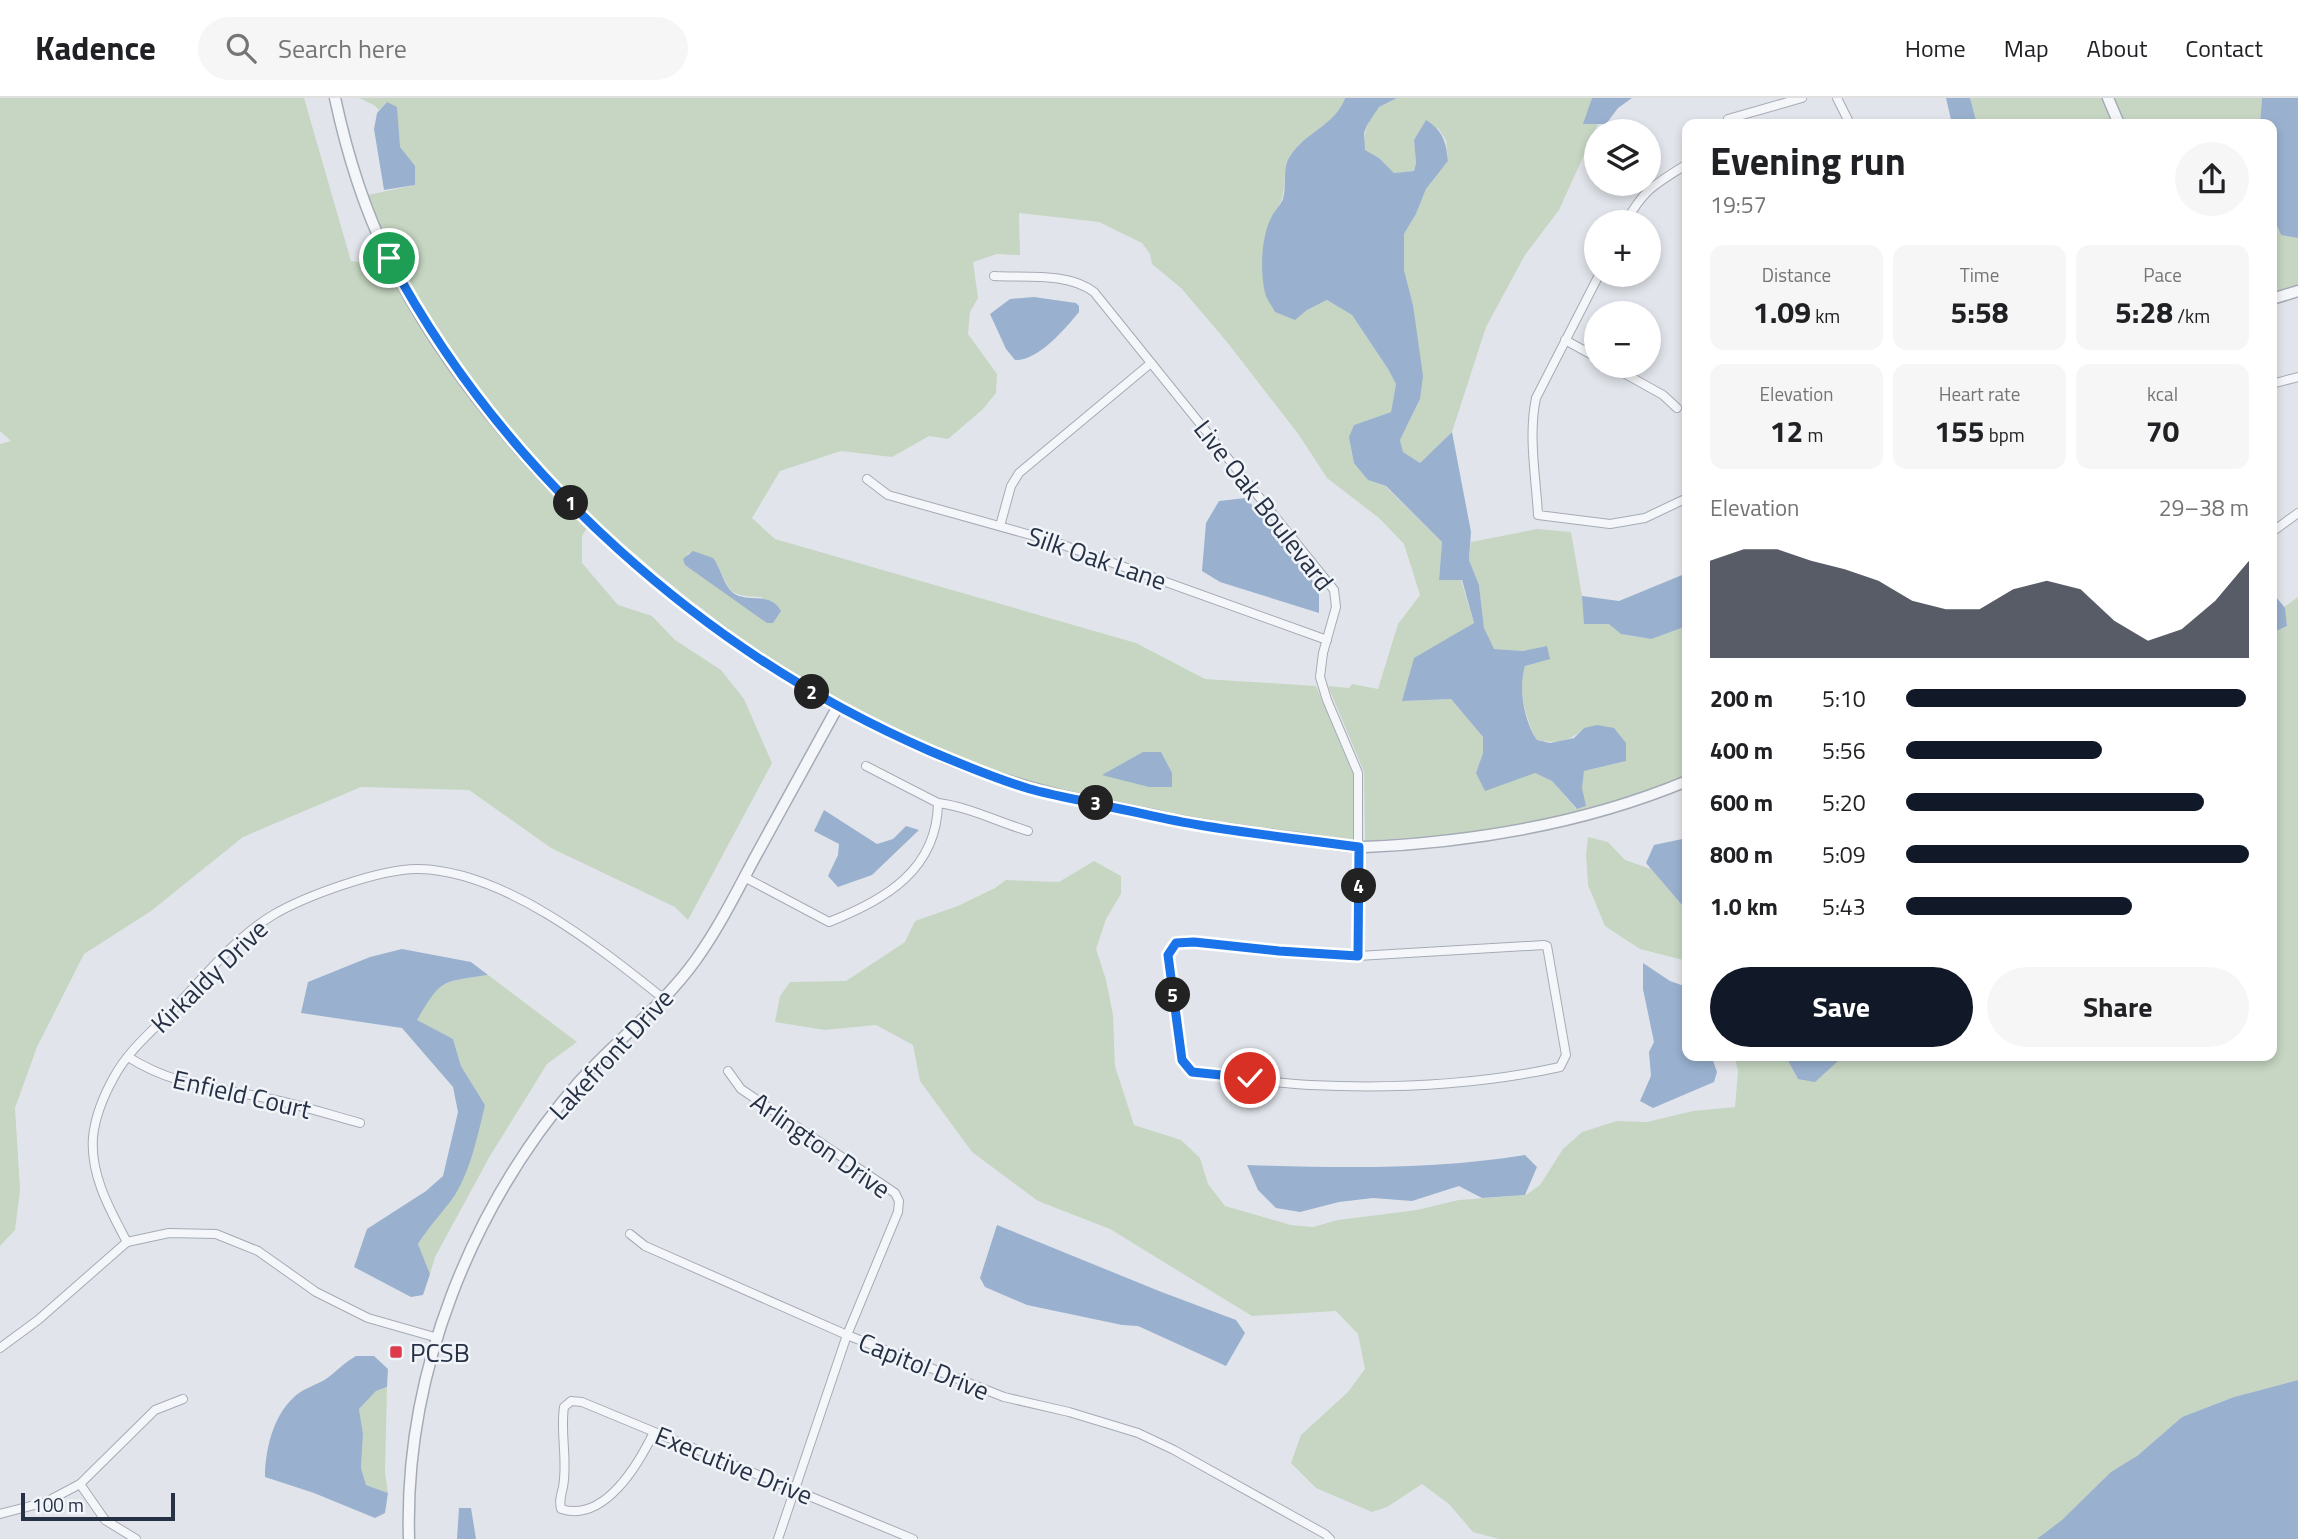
<!DOCTYPE html>
<meta charset="utf-8">
<style>
:root{--surface:#fff;--page:#f6f6f6;--text:#202124;--muted:#757577;--line:#e0e0e0;--accent:#111827}
body{margin:0;font-family:"Titillium Web",sans-serif;background:var(--page);color:var(--text);height:100vh;display:flex;flex-direction:column;font-size:26px;white-space:nowrap}
*{box-sizing:border-box;margin:0}
p{font-size:23px;color:var(--muted)}
.icon{flex:none;width:38px;height:38px;fill:none;stroke:currentColor;stroke-width:2;stroke-linecap:round;stroke-linejoin:round}
.map{position:relative;flex:1;overflow:hidden}
.drawer{position:absolute;left:1682px;top:21px;width:595px;height:942px;display:flex;flex-direction:column;background:var(--surface);border-radius:14px;box-shadow:0 4px 10px #0003}
.drawer>*{flex:none}
.buttons{position:absolute;left:1584px;top:21px;display:grid;gap:14px}
.buttons a{display:grid;place-items:center;width:77px;height:77px;border-radius:50%;background:var(--surface);box-shadow:0 4px 10px #0003;font-size:35px}
.scale{position:absolute;left:21px;bottom:18px;width:154px;box-sizing:border-box;padding-left:7px;border:4px solid #273145;border-top:0;font-size:19px;line-height:24px;white-space:nowrap;color:#273145;-webkit-text-stroke:5px #f1f4f8;paint-order:stroke}
.pin{position:absolute;display:grid;place-items:center;width:60px;height:60px;color:#fff;margin:-30px;border:4px solid #fff;border-radius:50%;box-shadow:0 2px 7px #0007}
.km{position:absolute;width:35px;height:35px;margin:-18px;border-radius:50%;background:#222;color:#fff;font-size:19px;line-height:35px;text-align:center}
.round{display:grid;place-items:center;flex:none;width:74px;height:74px;border-radius:37px;background:var(--page)}
.head{display:flex;align-items:center;justify-content:space-between;height:119px;padding:0 28px}
h1{font-size:38px;font-weight:700;line-height:52px}
.stats{display:grid;grid-template-columns:repeat(3,1fr);gap:10px;height:119px;padding:7px 28px}
.stats div{display:grid;align-content:center;border-radius:14px;background:var(--page);text-align:center}
.stats b{font-size:30px;font-weight:700}
.stats small{font-size:19px;font-weight:400}
.stats p{font-size:19px}
.chart{height:196px;padding:14px 28px}
.chart p{display:flex;justify-content:space-between}
.chart svg{width:100%;height:126px;margin-top:7px;fill:var(--accent);opacity:.7}
.action{display:flex;gap:14px;margin-top:auto;padding:14px 28px}
.action a{flex:1;height:80px;border-radius:42px;background:var(--accent);color:#fff;font-size:28px;font-weight:700;line-height:80px;text-align:center}
.action a+a{background:var(--page);color:var(--text)}
ul{padding:0 28px;list-style:none;font-size:23px}
li{display:grid;grid-template-columns:112px 84px 1fr;align-items:center;height:52px}
li i{height:18px;border-radius:9px;background:var(--accent)}
header{display:flex;align-items:center;gap:42px;box-sizing:border-box;height:98px;padding:0 35px;background:var(--surface);border-bottom:2px solid var(--line)}
header strong{font-size:33px}
nav{display:flex;gap:38px;margin-inline-start:auto;font-size:24px}
.search{width:490px;height:63px;background:var(--page);display:flex;align-items:center;gap:18px;box-sizing:border-box;padding:0 24px;border-radius:38px;color:var(--muted);font-size:26px}
.map>svg:first-child{display:block}
.green{fill:#c6d6c2;fill-rule:evenodd}
.water{fill:#99b1cf}
.lines{fill:none;stroke-linecap:round;stroke-linejoin:round}
.minor-casing{stroke:#a5abb6;stroke-width:10}
.tertiary-casing{stroke:#a5abb6;stroke-width:13}
.minor{stroke:#f5f6f9;stroke-width:8}
.tertiary{stroke:#f5f6f9;stroke-width:10}
.route-casing{stroke:#fff;stroke-width:14}
.route{stroke:#1a73e8;stroke-width:9}
.poi-dot{fill:#dd3a4b;stroke:#f1f4f8;stroke-width:2.5}
.labels{text-anchor:middle;dominant-baseline:central;stroke-width:5;stroke-linejoin:round;paint-order:stroke}
.street-label{font-size:26px;fill:#273145;stroke:#f1f4f8}
.poi-label{font-size:26px;fill:#273145;stroke:#f1f4f8;text-anchor:start}
</style>
<header>
<strong>Kadence</strong>
<div class="search"><svg class="icon" aria-label="search" viewBox="0 0 24 24"><circle cx="10" cy="10" r="6"/><path d="M15 15l6 6"/></svg>Search here</div>
<nav><a>Home</a><a>Map</a><a>About</a><a>Contact</a></nav>
</header>
<div class="map">
<svg width="2298" height="1441" viewBox="0 0 2298 1441">
<rect width="100%" height="100%" fill="#e1e5eb"/>
<!-- green -->
<g class="green">
<path d="M0 0H304L351 163 372 166 379 152C427 258 505 349 587 430L582 438V465L618 507 652 518 675 542 721 572 744 601 772 665 688 822 675 809 551 750 469 692 361 689 243 739 151 813 84 856 37 949 15 1010 20 1092 15 1132 0 1148V346L11 343 0 333Z"/>
<path d="M359 0H1345C1335 30 1304 34 1289 59 1283 68 1286 85 1283 96 1282 105 1275 113 1271 121L1307 212 1327 202 1352 217 1388 271 1396 286 1391 314 1354 327 1368 382 1385 388 1442 444 1439 481 1461 482 1474 525 1442 545 1402 603 1451 601 1483 639V655L1476 675H1535L1552 683 1576 711 1584 673 1626 663 1584 630C1571 643 1556 646 1537 642 1527 627 1515 583 1526 567 1532 560 1541 555 1548 549L1523 553 1493 551 1484 530 1479 487 1469 462 1471 444 1537 431 1571 434 1582 498 1621 536 1650 541 1687 528V677C1627 702 1565 723 1500 731 1455 737 1410 739 1365 743L1364 674 1328 588 1349 590 1352 586 1378 591 1398 526 1420 497 1404 446 1379 420 1327 380 1299 337 1227 244 1181 190 1152 166 1150 156 1142 145 1099 124 1019 115 1020 157 997 156 973 164 978 200 970 214 968 236 997 276 996 295 983 311 948 341 929 338 892 359 841 353 780 373 752 420 775 441 1136 545 1205 581 1316 588 1353 676V743C1246 728 1138 715 1034 687 1000 678 967 663 935 649 903 635 869 622 839 604 790 577 744 544 700 509 561 402 429 265 368 97L415 87 400 49 387 4 379 12 374 7ZM690 455 717 465C730 495 729 498 762 499L767 525 687 456Z"/>
<path d="M1397 0H1592L1584 25 1598 26 1559 112 1525 157 1486 229 1452 334 1420 365 1403 355 1400 342 1420 301 1413 207 1404 172V136L1416 116 1426 91 1448 63 1446 42 1438 30 1414 42 1416 65 1414 73 1394 75 1379 60 1364 52C1364 36 1366 18 1381 8 1386 5 1392 3 1397 0Z"/>
<polygon points="1970,0 2102,0 2112,26 1977,26"/>
<polygon points="2114,0 2262,0 2260,26 2125,26"/>
<polygon points="2272,116 2281,137 2298,140 2298,188 2272,195"/>
<polygon points="2298,499 2298,1282 2234,1299 2182,1319 2075,1411 2054,1435 2039,1441 1499,1441 1473,1434 1449,1406 1422,1386 1387,1409 1372,1414 1316,1390 1291,1365 1301,1337 1348,1294 1365,1271 1358,1236 1336,1213 1252,1218 1110,1131 1038,1103 972,1054 920,983 913,947 876,927 825,932 775,924 780,898 790,884 846,883 905,844 915,823 958,808 995,790 1006,782 1059,784 1094,763 1121,778 1121,796 1106,821 1096,851 1106,882 1113,917 1115,968 1134,1027 1181,1042 1200,1060 1208,1086 1225,1108 1291,1127 1313,1129 1338,1122 1417,1112 1459,1102 1526,1097 1540,1087 1563,1051 1582,1034 1617,1023 1647,1024 1693,1013 1735,1009 1738,973 1734,957 1785,957 1798,981 1838,963 1876,957 2272,957 2272,535 2287,528 2284,509"/>
<polygon points="1588,739 1608,744 1625,762 1651,771 1687,813 1687,863 1640,851 1605,828 1588,787 1586,757"/>
<path d="M488 877 577 944 547 966 490 1058 435 1159 430 1176 418 1146 431 1126 485 1007 461 968 453 941 416 923C442 881 440 884 488 877Z"/>
<polygon points="387,1289 385,1375 388,1395 366,1387 361,1370 363,1336 359,1311 376,1293"/>
</g>
<!-- water -->
<g class="water">
<path d="M1345 0H1397L1379 9 1367 27 1364 35 1365 52 1379 60 1394 75 1414 73 1416 65 1414 42 1426 22C1443 33 1446 43 1448 63L1426 91 1416 116 1404 136V172L1413 207 1423 278 1420 301 1400 342 1403 354 1420 365 1452 334 1471 434 1469 462 1479 487 1484 530 1494 551 1523 553 1547 548 1550 561 1525 568C1518 590 1524 623 1537 642L1550 645 1574 640 1584 630 1597 627 1614 630 1626 645V663L1584 673 1582 690 1586 708 1577 711 1552 683 1535 675 1485 693 1476 675 1483 655V639L1451 601 1402 603 1414 560 1474 525 1462 482H1439L1442 444 1386 388 1368 382 1354 365 1349 339 1354 327 1391 314 1396 286 1388 271 1352 217 1327 202 1307 212 1295 222 1275 214C1272 208 1267 202 1265 195 1260 173 1261 140 1271 120 1274 113 1280 108 1283 101 1287 88 1282 69 1290 58 1305 34 1335 28 1345 0Z"/>
<polygon points="1592,0 1632,0 1618,10 1606,26 1583,26"/>
<polygon points="1946,0 1970,0 1977,26 1952,26"/>
<polygon points="2262,0 2298,0 2298,140 2281,137 2272,116 2272,26 2260,26"/>
<polygon points="387,4 397,9 400,49 415,68 415,87 384,92 374,31 377,15"/>
<path d="M1034 199 1076 205 1079 208V214C1065 231 1038 263 1015 262L1006 251 990 216 1010 201Z"/>
<polygon points="1246,400 1301,466 1319,492 1319,515 1220,484 1202,473 1206,425 1219,403"/>
<path d="M693 453 713 460C723 472 723 492 739 498 754 503 771 495 781 513L773 525H767L685 467 683 461Z"/>
<polygon points="1687,475 1687,528 1651,541 1621,536 1609,526 1584,526 1582,498 1619,503"/>
<polygon points="2272,494 2285,510 2287,528 2272,535"/>
<polygon points="1143,654 1161,654 1172,675 1172,689 1149,689 1102,677"/>
<polygon points="824,712 877,746 893,741 906,728 919,732 872,777 838,789 828,778 838,757 839,746 814,733"/>
<polygon points="1687,740 1687,813 1646,765 1654,747"/>
<path d="M402 851 471 864 488 877C440 884 442 881 417 922L453 941 461 968 485 1007C478 1036 471 1071 455 1097 443 1114 429 1128 418 1146L430 1176 423 1197 411 1199 354 1169 367 1131 426 1093 443 1078 458 1014 453 989 402 930 301 915 308 884 370 859Z"/>
<polygon points="1643,865 1670,883 1687,889 1687,957 1711,957 1717,974 1714,984 1653,1010 1640,1003 1651,978 1649,954 1654,944 1643,891"/>
<polygon points="1785,957 1876,957 1838,963 1815,984 1798,981"/>
<path d="M1525 1057 1537 1069 1525 1097 1482 1100 1459 1088 1412 1103 1373 1100 1339 1104 1300 1114 1276 1110 1258 1092 1247 1067C1340 1070 1433 1072 1525 1057Z"/>
<polygon points="997,1127 1159,1193 1236,1222 1245,1235 1226,1268 1138,1228 1122,1227 1027,1207 985,1189 980,1180"/>
<path d="M356 1258H374L388 1271 387 1289 376 1293 359 1311 363 1336 361 1370 366 1387 388 1395 385 1415 375 1420 314 1395 265 1379C265 1352 273 1319 293 1300 302 1291 316 1287 326 1281 337 1273 345 1264 356 1258Z"/>
<polygon points="2298,1282 2298,1441 2037,1441 2062,1422 2111,1374 2137,1358 2182,1319 2234,1299"/>
<polygon points="459,1410 471,1410 476,1441 457,1441"/>
</g>
<g class="lines">
<defs>
<g id="minor">
<polyline points="1837,0 1850,26"/>
<polyline points="1728,21 1802,0"/>
<path d="M1626 124C1643 92 1654 87 1684 68"/>
<path d="M1599 177 1536 300C1528 338 1536 379 1538 417L1610 426 1645 420 1687 400"/>
<path d="M994 178C1026 180 1067 174 1094 194L1334 492 1336 509 1323 555 1320 579 1327 602 1358 675V858"/>
<polyline points="1565,242 1596,259"/>
<polyline points="1611,268 1663,297 1677,310"/>
<polyline points="2272,286 2298,279"/>
<polyline points="867,381 888,397 1052,443 1327,542"/>
<polyline points="1000,428 1011,388 1019,375 1151,265"/>
<polyline points="2272,434 2298,415"/>
<polyline points="866,668 938,705"/>
<path d="M744 779 829 824C885 802 937 772 938 705 969 709 998 724 1028 733"/>
<path d="M1194 844 1279 853 1358 858 1544 847 1547 848 1566 957 1560 969C1478 987 1393 991 1310 987 1271 985 1231 978 1192 974L1182 962 1168 857 1176 845Z"/>
<path d="M128 959C175 988 209 988 261 999 294 1005 327 1016 360 1025"/>
<polyline points="728,973 741,991 895,1095 899,1103 898,1114 847,1237 778,1441"/>
<polyline points="630,1136 645,1148 847,1237 1004,1299 1069,1314 1138,1335 1174,1352 1325,1436 1330,1441"/>
<path d="M127 1144C110 1112 90 1077 93 1039 95 1019 104 997 114 979 128 953 152 933 173 912 203 880 236 839 273 817 305 798 382 770 419 771 505 773 600 850 664 901"/>
<polyline points="0,1250 38,1222 127,1144 169,1135 216,1136 258,1153 316,1194 368,1220 438,1240"/>
<path d="M654 1334C639 1365 605 1425 561 1411 559 1402 561 1398 563 1389 568 1362 560 1335 564 1309L571 1303 582 1304 913 1441"/>
<polyline points="80,1386 105,1422 136,1441"/>
<polyline points="0,1416 46,1404 80,1386 155,1312 183,1301"/>
</g>
<g id="tertiary">
<path d="M335 0C347 56 363 109 389 161 498 380 738 580 965 668 1029 693 1095 705 1162 719 1206 729 1251 734 1296 740 1318 743 1342 749 1364 749 1475 744 1584 726 1687 683"/>
<polyline points="2108,0 2119,26"/>
<polyline points="2272,201 2298,193"/>
<path d="M409 1441C404 1276 471 1109 578 985 615 943 662 909 695 863 718 831 735 797 753 763 781 712 809 661 837 610"/>
</g>
</defs>
<!-- minor casing -->
<use href="#minor" class="minor-casing"/>
<!-- tertiary casing -->
<use href="#tertiary" class="tertiary-casing"/>
<!-- minor -->
<use href="#minor" class="minor"/>
<!-- tertiary -->
<use href="#tertiary" class="tertiary"/>
</g>
<g class="lines">
<defs>
<path id="route" d="M389 160C504 377 706 556 930 653 963 667 996 681 1030 691 1055 698 1081 702 1106 708 1137 714 1168 722 1199 727 1252 736 1306 742 1359 749L1358 858 1279 853 1194 844 1176 845 1168 857 1182 962 1192 974 1250 980"/>
</defs>
<!-- route casing -->
<use href="#route" class="route-casing"/>
<!-- route -->
<use href="#route" class="route"/>
</g>
<!-- markers -->
<rect class="poi-dot" x="389" y="1247" width="14" height="14" rx="3.5"/>
<g class="labels">
<!-- street labels -->
<g class="street-label">
<text transform="translate(1264 407) rotate(52)">Live Oak Boulevard</text>
<text transform="translate(1097 460) rotate(19)">Silk Oak Lane</text>
<text transform="translate(209 878) rotate(-44)">Kirkaldy Drive</text>
<text transform="translate(611 956) rotate(-47)">Lakefront Drive</text>
<text transform="translate(242 996) rotate(13)">Enfield Court</text>
<text transform="translate(821 1047) rotate(35)">Arlington Drive</text>
<text transform="translate(924 1268) rotate(22)">Capitol Drive</text>
<text transform="translate(734 1367) rotate(22)">Executive Drive</text>
</g>
<!-- poi labels -->
<g class="poi-label">
<text x="410" y="1254">PCSB</text>
</g>
</g>
</svg>
<div class="buttons">
<a><svg class="icon" aria-label="layers" viewBox="0 0 24 24"><path d="M12 4l9 5-9 5-9-5zM3 14l9 5 9-5"/></svg></a>
<a>+</a>
<a>−</a>
</div>
<div class="scale">100 m</div>
<div class="pin" style="left:389px;top:160px;background:#1e9e55"><svg class="icon" aria-label="arrive" viewBox="0 0 24 24"><path d="M6 21V4h12l-3 4 3 4H6"/></svg></div>
<div class="pin" style="left:1250px;top:980px;background:#d93025"><svg class="icon" aria-label="check" viewBox="0 0 24 24"><path d="M5 12l5 5 9-10"/></svg></div>
<b class="km" style="left:571px;top:405px">1</b>
<b class="km" style="left:812px;top:594px">2</b>
<b class="km" style="left:1096px;top:705px">3</b>
<b class="km" style="left:1359px;top:788px">4</b>
<b class="km" style="left:1173px;top:897px">5</b>
<section class="drawer">
<div class="head"><div><h1>Evening run</h1><p>19:57</p></div><a class="round"><svg class="icon" aria-label="share" viewBox="0 0 24 24"><path d="M12 15V3M7 8l5-5 5 5M5 13v7h14v-7"/></svg></a></div>
<div class="stats">
<div><p>Distance</p><b>1.09<small> km</small></b></div>
<div><p>Time</p><b>5:58</b></div>
<div><p>Pace</p><b>5:28<small> /km</small></b></div>
</div>
<div class="stats">
<div><p>Elevation</p><b>12<small> m</small></b></div>
<div><p>Heart rate</p><b>155<small> bpm</small></b></div>
<div><p>kcal</p><b>70</b></div>
</div>
<div class="chart"><p><span>Elevation</span>29–38 m</p>
<svg viewBox="0 0 160 44" preserveAspectRatio="none"><path d="M0 44V10L10 6L20 6L30 10L40 13L50 17L60 24L70 27L80 27L90 20L100 17L110 20L120 31L130 38L140 34L150 24L160 10V44z"/></svg>
</div>
<ul>
<li><b>200 m</b>5:10<i style="width:99%"></i></li>
<li><b>400 m</b>5:56<i style="width:57%"></i></li>
<li><b>600 m</b>5:20<i style="width:87%"></i></li>
<li><b>800 m</b>5:09<i style="width:100%"></i></li>
<li><b>1.0 km</b>5:43<i style="width:66%"></i></li>
</ul>
<div class="action"><a>Save</a><a>Share</a></div>
</section>
</div>
